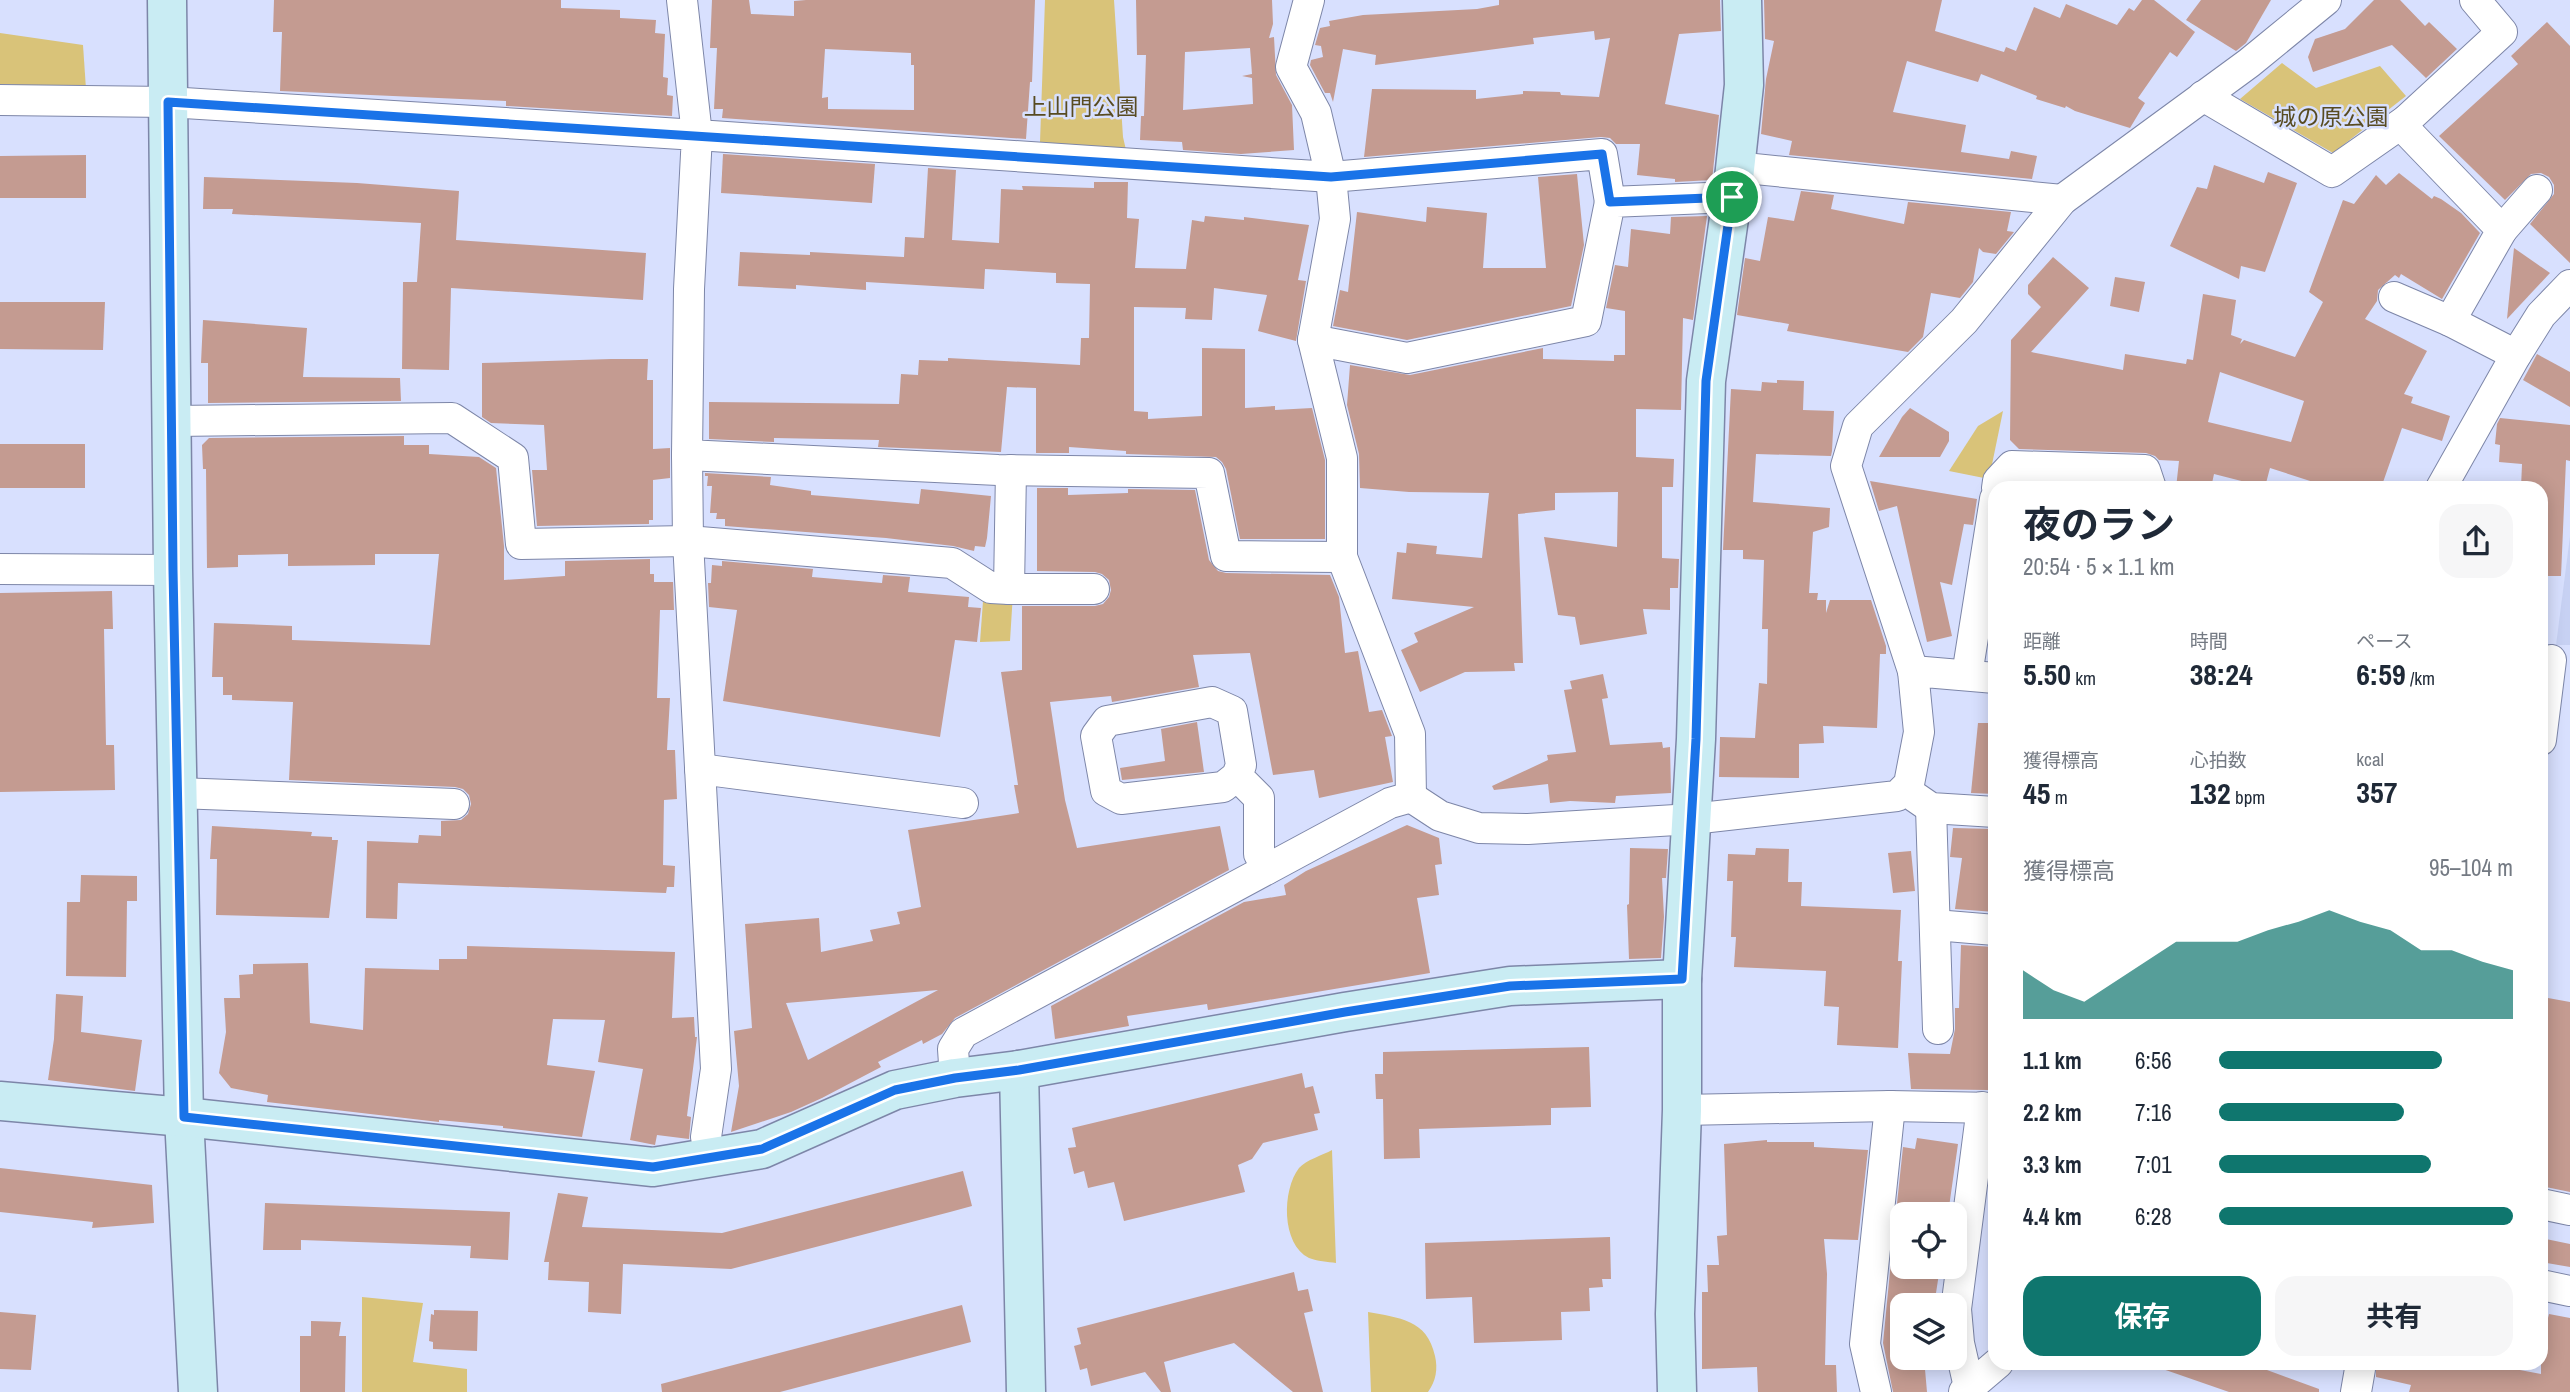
<!DOCTYPE html>
<html lang="ja">
<meta charset="utf-8">
<style>
:root{--surface:#fff;--page:#f6f6f7;--text:#1f2937;--muted:#747a83;--accent:#0f766e}
body{margin:0;font-family:"Archivo Narrow","Noto Sans JP",sans-serif;background:var(--page);color:var(--text);height:100vh;display:flex;flex-direction:column;font-size:26px;white-space:nowrap}
*{box-sizing:border-box;margin:0}
p{font-size:23px;color:var(--muted)}
.icon{flex:none;width:38px;height:38px;fill:none;stroke:currentColor;stroke-width:2;stroke-linecap:round;stroke-linejoin:round}
.map{position:relative;flex:1;overflow:hidden}
.panel{position:absolute;left:1988px;top:481px;width:560px;height:889px;display:flex;flex-direction:column;background:var(--surface);border-radius:21px;box-shadow:0 4px 18px #0003}
.panel>*{flex:none}
.tools{position:absolute;left:1890px;top:1202px;display:grid;gap:14px}
.tools a{display:grid;place-items:center;width:77px;height:77px;border-radius:14px;background:var(--surface);box-shadow:0 4px 18px #0003;font-size:35px}
.pin{position:absolute;display:grid;place-items:center;width:60px;height:60px;color:#fff;margin:-30px;border:4px solid #fff;border-radius:50%;box-shadow:0 2px 7px #0007}
.round{display:grid;place-items:center;flex:none;width:74px;height:74px;border-radius:21px;background:var(--page)}
.summary{display:flex;align-items:center;justify-content:space-between;height:119px;padding:0 35px}
h1{font-size:38px;font-weight:700;line-height:52px}
.stats{display:grid;grid-template-columns:repeat(3,1fr);gap:10px;height:119px;padding:7px 35px}
.stats div{display:grid;align-content:center}
.stats b{font-size:30px;font-weight:700}
.stats small{font-size:19px;font-weight:400}
.stats p{font-size:19px}
.chart{height:196px;padding:14px 35px}
.chart p{display:flex;justify-content:space-between}
.chart svg{width:100%;height:126px;margin-top:7px;fill:var(--accent);opacity:.7}
.button{display:flex;gap:14px;margin-top:auto;padding:14px 35px}
.button a{flex:1;height:80px;border-radius:21px;background:var(--accent);color:#fff;font-size:28px;font-weight:700;line-height:80px;text-align:center}
.button a+a{background:var(--page);color:var(--text)}
ul{padding:0 35px;list-style:none;font-size:23px}
li{display:grid;grid-template-columns:112px 84px 1fr;align-items:center;height:52px}
li i{height:18px;border-radius:9px;background:var(--accent)}
.map>svg:first-child{display:block}
.built{fill:#c7d1f3}
.green{fill:#d9c379}
.building{fill:#c49b91;fill-rule:evenodd}
.lines{fill:none;stroke-linecap:round;stroke-linejoin:round}
.street-casing{stroke:#7d86a8;stroke-width:32}
.secondary-casing{stroke:#7d86a8;stroke-width:41}
.street{stroke:#fff;stroke-width:30}
.secondary{stroke:#c9ecf3;stroke-width:38}
.route-casing{stroke:#fff;stroke-width:14}
.route{stroke:#1a73e8;stroke-width:9}
.labels{text-anchor:middle;dominant-baseline:central;stroke-width:5;stroke-linejoin:round;paint-order:stroke}
.park-label{font-size:23px;fill:#584b21;stroke:#d8e0fe}
</style>
<div class="map">
<svg width="2570" height="1392" viewBox="0 0 2570 1392">
<rect width="100%" height="100%" fill="#d8e0fe"/>
<!-- built -->
<polygon class="built" points="2570,536 2570,645 2556,645"/>
<!-- green -->
<g class="green">
<polygon points="1045,0 1114,0 1123,137 1126,150 1040,142"/>
<polygon points="0,33 83,45 86,89 0,84"/>
<polygon points="2282,63 2316,88 2380,66 2406,96 2333,153 2240,99"/>
<polygon points="2003,411 1989,479 1949,471 1978,426"/>
<polygon points="985,574 1014,577 1010,641 980,642"/>
<path d="M1332 1150 1336 1263C1328 1262 1317 1261 1309 1258 1281 1244 1282 1190 1299 1168 1306 1160 1323 1155 1332 1150Z"/>
<polygon points="362,1297 423,1303 413,1362 467,1369 467,1392 362,1392"/>
<path d="M1368 1312C1399 1318 1427 1319 1435 1356 1438 1369 1436 1381 1428 1392H1371Z"/>
</g>
<!-- building -->
<g class="building">
<polygon points="274,0 561,0 561,8 620,10 620,18 656,20 655,33 665,34 663,77 668,78 667,95 673,96 672,116 506,106 506,101 280,91 282,32 273,32"/>
<path d="M712 0H749L751 14 794 16V1L806 0H1035L1032 82H1030L1026 139 722 118 723 109H714L717 48H710ZM825 49 911 53V65H914V110L828 109V97L822 98Z"/>
<path d="M1136 0H1272L1273 24 1269 38 1274 37 1276 75 1292 105 1294 150 1241 154 1183 150 1182 142 1140 140 1141 116H1144L1146 55H1137ZM1250 48 1252 74 1242 76 1252 78 1253 104 1183 110 1185 52Z"/>
<polygon points="1499,0 1720,0 1721,31 1679,34 1665,104 1719,115 1712,180 1675,182 1675,179 1637,175 1640,144 1616,144 1610,138 1601,137 1364,157 1372,89 1476,90 1476,99 1523,94 1523,91 1560,92 1561,95 1599,97 1610,38 1595,40 1594,31 1533,38 1534,44 1375,65 1376,55 1343,49 1333,102 1330,93 1325,93 1310,65 1311,60 1323,57 1321,46 1315,45 1320,28 1330,26 1329,21 1363,15 1477,9 1499,5"/>
<polygon points="1764,0 1942,0 1935,31 2004,52 2006,47 2016,51 2034,7 2060,18 2066,4 2117,25 2129,8 2134,11 2142,0 2154,0 2195,32 2177,57 2170,52 2138,98 2145,103 2130,128 2075,111 2066,106 2065,108 2036,99 2037,96 1981,74 1978,82 1907,61 1893,112 1966,125 1961,152 2009,159 2011,151 2037,156 2032,179 1789,155 1792,141 1761,134 1766,79 1774,41 1765,39"/>
<polygon points="2201,0 2271,0 2246,43 2236,51 2186,20"/>
<polygon points="2374,0 2400,0 2425,26 2429,22 2457,49 2426,78 2392,45 2313,72 2308,57 2315,39 2345,29"/>
<polygon points="2547,22 2570,46 2570,263 2530,224 2554,194 2554,185 2549,177 2541,173 2531,174 2505,200 2439,136 2518,64 2511,56"/>
<polygon points="723,154 875,164 872,203 721,193"/>
<polygon points="86,155 86,198 0,198 0,156"/>
<polygon points="2214,165 2264,183 2268,172 2297,183 2265,272 2241,266 2239,279 2170,246 2197,187 2207,189"/>
<polygon points="928,168 956,170 952,240 999,243 1001,189 1023,190 1022,186 1094,188 1094,182 1128,182 1127,218 1139,219 1135,268 1186,269 1192,220 1204,222 1205,216 1244,220 1244,217 1309,225 1298,280 1306,281 1296,341 1258,331 1267,295 1214,288 1212,320 1185,319 1186,308 1134,307 1134,411 1148,412 1148,419 1202,416 1202,348 1245,349 1245,408 1275,406 1275,410 1312,408 1325,460 1325,539 1240,539 1226,469 1222,462 1216,457 1126,454 1126,451 1069,447 1069,453 1036,453 1036,388 1007,387 1001,452 878,447 879,440 774,438 774,442 709,439 709,402 899,404 901,374 918,375 919,360 948,361 948,358 1080,365 1081,338 1089,338 1090,284 1056,283 1056,273 985,269 984,289 866,282 866,290 796,285 796,289 738,286 740,252 810,255 810,252 904,257 905,237 924,238"/>
<path d="M2399 173 2432 199 2434 196 2441 199 2461 213 2480 233 2442 299 2401 274 2399 278 2395 275 2378 290 2377 301 2365 319 2427 351 2404 394 2413 397 2411 403 2450 416 2442 441 2402 428 2381 488H2332L2270 468 2265 487 2214 474 2211 488H2176L2179 461 2159 460 2155 456 2146 453 2019 449 2010 440 2011 340 2041 307 2028 294V285L2053 257 2089 288 2031 352 2123 370 2125 354 2186 364 2187 359 2193 360 2203 294 2236 300 2231 335 2242 339 2240 344 2244 340 2295 357 2323 302 2309 292 2343 200 2354 204 2376 175 2386 185ZM2220 372 2304 401 2291 442 2208 422Z"/>
<polygon points="1577,174 1584,245 1571,306 1407,340 1333,326 1340,290 1348,292 1357,212 1426,222 1427,207 1487,213 1483,268 1546,268 1538,177"/>
<polygon points="204,177 357,183 459,191 456,240 646,253 643,300 451,288 449,370 402,369 403,282 417,282 421,223 232,214 233,209 203,209"/>
<polygon points="1801,191 1834,195 1831,209 1904,224 1908,202 2011,212 2007,231 2014,232 1996,254 1983,252 1979,248 1973,282 1960,298 1931,293 1923,337 1908,352 1787,331 1789,324 1737,315 1745,258 1760,261 1768,217 1794,221"/>
<polygon points="1707,216 1693,320 1683,318 1681,410 1636,409 1636,457 1674,459 1673,487 1662,487 1662,558 1679,559 1678,588 1670,588 1670,610 1643,609 1647,634 1580,645 1575,617 1558,615 1544,537 1617,547 1618,492 1555,493 1555,510 1518,514 1523,663 1514,663 1515,671 1465,672 1420,692 1401,650 1418,642 1414,633 1474,607 1392,599 1397,552 1406,553 1407,543 1437,546 1436,554 1482,558 1489,493 1409,492 1360,488 1359,454 1347,405 1350,365 1410,375 1543,348 1543,359 1614,361 1614,355 1625,355 1625,311 1606,308 1615,265 1628,267 1631,229 1670,234 1671,217"/>
<polygon points="2514,248 2550,273 2507,319"/>
<polygon points="2115,277 2145,282 2139,312 2110,306"/>
<polygon points="0,302 105,302 103,350 0,349"/>
<polygon points="203,320 307,328 303,377 400,378 401,401 208,403 208,363 201,363"/>
<polygon points="2537,354 2570,372 2570,407 2523,380"/>
<polygon points="611,359 648,359 647,380 653,380 653,449 670,448 670,478 653,480 653,520 649,520 649,524 537,526 532,470 547,470 544,425 491,423 482,417 482,363"/>
<polygon points="1777,380 1804,381 1803,410 1834,411 1832,451 1831,456 1756,454 1753,502 1830,508 1829,527 1813,532 1809,593 1818,593 1817,600 1826,600 1826,613 1830,600 1871,600 1886,646 1886,654 1880,654 1877,728 1823,726 1824,743 1799,744 1799,778 1719,777 1720,737 1755,738 1759,683 1767,684 1768,629 1762,629 1764,560 1743,559 1743,550 1723,550 1731,389 1761,391 1762,382 1777,383"/>
<polygon points="1910,408 1949,432 1949,441 1940,457 1879,457 1902,417"/>
<polygon points="2500,418 2570,425 2570,461 2566,460 2561,576 2541,576 2541,488 2521,488 2522,464 2499,462 2500,445 2495,444 2497,424"/>
<polygon points="404,436 404,445 429,445 429,454 479,457 496,468 504,546 504,580 565,576 565,561 650,559 650,574 654,574 654,582 673,582 674,610 660,610 657,698 670,698 667,750 675,750 677,799 664,800 663,865 675,866 674,887 667,887 666,893 398,883 397,919 366,918 367,841 418,843 419,835 441,836 441,821 461,820 468,814 471,804 469,795 463,789 455,787 289,780 293,702 232,700 232,695 223,695 223,677 212,677 214,623 292,626 292,640 430,645 439,554 375,554 375,565 288,566 288,554 238,555 238,567 207,568 206,469 203,469 202,445 209,438"/>
<rect x="0" y="444" width="85" height="44"/>
<polygon points="705,473 771,477 770,485 811,491 811,495 919,504 921,489 991,496 987,538 985,547 975,546 974,551 953,546 886,538 725,526 725,519 716,519 717,513 710,513 712,486 707,486 708,476 705,476"/>
<polygon points="1870,481 1977,499 1973,525 1964,524 1952,585 1940,582 1952,636 1927,642 1897,506 1879,511"/>
<path d="M1037 488H1068V495L1128 493V489L1195 490 1209 560 1218 571 1226 573 1330 575 1339 597 1345 653 1358 651 1369 712 1382 710 1392 736 1385 737 1393 782 1319 798 1314 770 1273 775 1250 653 1193 655 1199 687 1112 702 1111 696 1050 702 1065 800 1077 848 1220 826 1229 870 955 1018 942 1034 923 1044 922 1040 878 1062 881 1067 822 1098 791 1112 731 1132 739 1086 734 1031 752 1028 745 924 819 918 821 952 873 941 870 930 900 924 897 912 921 907 908 830 1019 813 1014 785H1018L1001 672 1022 670V606H1095L1103 604 1109 597 1111 590 1109 580 1102 574 1095 572 1037 571ZM938 990 808 1060 786 1003Z"/>
<polygon points="722,561 813,569 812,577 882,583 883,575 910,577 908,592 969,597 968,607 981,608 977,642 955,640 940,737 723,701 737,610 709,607 708,583 711,583 712,565 722,566"/>
<polygon points="112,591 113,629 104,629 106,745 114,745 115,790 0,792 0,593"/>
<polygon points="1603,674 1608,698 1602,699 1610,745 1662,742 1663,748 1670,747 1671,793 1616,796 1615,803 1570,801 1550,803 1548,784 1494,790 1492,786 1548,760 1547,755 1576,752 1564,690 1572,689 1570,681"/>
<polygon points="1197,722 1204,772 1122,780 1120,768 1165,761 1161,729"/>
<polygon points="1978,723 1995,723 1995,794 1971,793"/>
<polygon points="1407,825 1439,838 1442,864 1435,865 1439,895 1417,898 1430,973 1208,1010 1207,1004 1127,1016 1129,1026 1055,1039 1051,1006 1244,902 1286,895 1284,885 1306,871"/>
<polygon points="212,826 312,832 311,836 332,837 332,840 338,840 329,918 216,915 217,859 210,859"/>
<polygon points="1953,828 1995,829 1995,912 1955,909 1962,858 1950,857"/>
<polygon points="1630,848 1668,849 1666,878 1662,878 1664,917 1661,958 1629,959 1627,905 1629,904"/>
<polygon points="1756,848 1789,849 1788,882 1802,882 1801,906 1901,910 1898,961 1902,961 1898,1048 1837,1045 1839,1007 1824,1006 1826,971 1734,967 1736,937 1731,937 1733,881 1727,881 1728,854 1755,855"/>
<polygon points="1911,851 1915,891 1893,893 1888,853"/>
<polygon points="81,875 137,876 137,901 127,901 126,977 66,976 67,902 80,902"/>
<polygon points="1961,945 1995,947 1995,1032 1989,1031 1988,1090 1911,1089 1908,1053 1950,1054 1955,1029 1955,1008 1959,1008"/>
<polygon points="467,946 675,952 672,1018 694,1017 695,1037 697,1037 687,1116 691,1117 689,1139 657,1135 655,1145 630,1140 643,1069 598,1062 605,1020 553,1019 547,1065 595,1071 582,1137 503,1128 503,1126 439,1120 439,1122 267,1102 268,1095 231,1088 219,1073 226,1032 224,998 240,998 239,975 253,974 253,964 308,963 310,1023 363,1030 365,968 439,970 439,959 467,959"/>
<polygon points="56,994 83,996 81,1032 142,1040 135,1091 48,1080 54,1039"/>
<polygon points="2548,998 2570,1002 2570,1192 2541,1186 2541,1042"/>
<polygon points="1589,1047 1591,1107 1551,1108 1551,1125 1419,1129 1420,1158 1384,1159 1383,1099 1376,1099 1375,1074 1383,1074 1383,1052"/>
<polygon points="1302,1073 1305,1088 1313,1086 1320,1113 1314,1114 1318,1130 1263,1143 1252,1159 1238,1165 1245,1192 1124,1221 1114,1182 1088,1188 1084,1171 1074,1174 1068,1148 1076,1147 1072,1128"/>
<polygon points="1917,1138 1958,1144 1948,1214 1902,1214 1902,1241 1893,1241 1903,1147 1915,1149"/>
<polygon points="1767,1140 1767,1142 1814,1142 1814,1147 1868,1150 1858,1240 1824,1239 1827,1274 1825,1365 1836,1365 1837,1392 1758,1392 1757,1367 1702,1369 1702,1292 1708,1292 1707,1265 1719,1265 1717,1236 1727,1235 1724,1144"/>
<polygon points="0,1168 152,1185 154,1223 92,1228 93,1222 0,1212"/>
<polygon points="963,1171 972,1206 950,1212 731,1269 623,1264 621,1314 588,1312 589,1282 548,1280 549,1262 544,1262 558,1193 588,1197 582,1227 722,1233"/>
<polygon points="265,1203 510,1212 508,1260 470,1258 471,1246 301,1240 301,1250 263,1250"/>
<polygon points="1610,1237 1611,1279 1602,1279 1603,1287 1589,1288 1590,1311 1561,1312 1562,1340 1474,1343 1472,1297 1426,1299 1425,1243"/>
<polygon points="2541,1238 2570,1244 2570,1267 2541,1262"/>
<polygon points="1892,1251 1902,1251 1902,1267 1940,1267 1934,1306 1902,1306 1902,1358 1924,1358 1927,1392 1893,1392 1883,1343"/>
<polygon points="1294,1272 1298,1291 1308,1289 1313,1311 1304,1313 1323,1392 1293,1392 1234,1343 1164,1362 1171,1392 1161,1392 1145,1372 1091,1386 1087,1368 1080,1370 1074,1346 1081,1344 1077,1328"/>
<polygon points="962,1305 971,1342 780,1392 662,1392 661,1384"/>
<polygon points="434,1310 478,1311 477,1351 433,1349 433,1342 429,1341 431,1314 434,1315"/>
<polygon points="0,1312 36,1315 31,1370 0,1369"/>
<polygon points="2549,1314 2570,1318 2570,1392 2409,1392 2411,1385 2376,1377 2376,1363 2483,1363 2541,1374 2541,1325 2546,1326"/>
<polygon points="311,1321 341,1322 339,1336 346,1336 345,1392 300,1392 300,1336 311,1336"/>
<polygon points="2157,1363 2248,1363 2319,1389 2319,1392 2229,1392 2157,1367"/>
</g>
<g class="lines">
<defs>
<g id="street">
<polyline points="682,0 697,135 1331,177 1316,113 1291,67 1309,0"/>
<polyline points="2475,0 2502,32 2401,125 2502,230 2450,321 2516,355"/>
<polyline points="2203,96 2332,172 2408,119"/>
<polyline points="0,100 168,102 697,135 689,289 687,455 998,470 1209,473 1226,556 1342,557 1342,458 1313,340 1407,358 1586,321 1610,202 1732,197"/>
<polyline points="1735,167 2062,200"/>
<polyline points="2502,230 2537,190"/>
<polyline points="2394,297 2450,321"/>
<polyline points="1313,340 1335,219 1331,177 1602,154 1610,202"/>
<polyline points="173,421 452,418 513,458 521,544 688,541 952,563 991,588 1009,589 1011,470"/>
<polyline points="687,455 688,541 716,1069 706,1137 711,1159"/>
<polyline points="1997,488 1998,481 2012,466 2145,470 2151,488"/>
<polyline points="2441,488 2516,355 2541,315 2570,285"/>
<polyline points="1342,557 1410,734 1411,797"/>
<polyline points="0,569 173,570"/>
<polyline points="1009,589 1094,589"/>
<polyline points="1913,671 1846,466 1858,426 1964,321 2062,200 2249,63 2326,0"/>
<polyline points="1967,675 1995,499"/>
<polyline points="2541,740 2551,660"/>
<polyline points="700,769 963,803"/>
<polyline points="1237,776 1241,765 1232,711 1212,702 1107,721 1096,736 1106,791 1121,799 1223,787 1237,776 1259,798 1259,854 1267,869"/>
<polyline points="178,793 454,804"/>
<polyline points="1411,797 1440,816 1479,828 1528,829 1692,819 1897,796 1909,784 1919,732 1913,671 1995,678"/>
<polyline points="1915,797 1931,808 1995,812"/>
<polyline points="1931,808 1938,1029"/>
<polyline points="1935,925 1995,930"/>
<polyline points="955,1078 953,1049 963,1033 1390,803 1411,797"/>
<polyline points="1682,1110 1890,1106 1995,1108"/>
<polyline points="2541,1204 2570,1210"/>
<polyline points="2541,1285 2570,1291"/>
<polyline points="1969,1387 1959,1343 1956,1309 1982,1107"/>
<polyline points="1876,1392 1865,1344 1890,1106"/>
<polyline points="1964,1392 1998,1363"/>
<polyline points="2356,1392 2360,1369"/>
</g>
<g id="secondary">
<polyline points="167,0 173,570 184,1117 198,1392"/>
<polyline points="1019,1070 1026,1392"/>
<polyline points="0,1101 184,1117 653,1167 762,1149 895,1090 955,1078 1019,1070 1345,1012 1510,986 1682,979"/>
<polyline points="1677,1392 1675,1314 1682,1110 1682,979 1696,739 1706,381 1732,197 1744,85 1742,0"/>
</g>
</defs>
<!-- street casing -->
<use href="#street" class="street-casing"/>
<!-- secondary casing -->
<use href="#secondary" class="secondary-casing"/>
<!-- street -->
<use href="#street" class="street"/>
<!-- secondary -->
<use href="#secondary" class="secondary"/>
</g>
<g class="lines">
<defs>
<polygon id="route" points="168,102 1331,177 1602,154 1610,202 1732,197 1706,381 1696,739 1682,979 1510,986 1345,1012 1019,1070 955,1078 895,1090 762,1149 653,1167 184,1117 173,570"/>
</defs>
<!-- route casing -->
<use href="#route" class="route-casing"/>
<!-- route -->
<use href="#route" class="route"/>
</g>
<g class="labels">
<!-- park labels -->
<g class="park-label">
<text x="1081" y="106">上山門公園</text>
<text x="2331" y="116">城の原公園</text>
</g>
</g>
</svg>
<div class="tools">
<a><svg class="icon" aria-label="locate" viewBox="0 0 24 24"><circle cx="12" cy="12" r="6"/><path d="M12 2v4M12 18v4M2 12h4M18 12h4"/></svg></a>
<a><svg class="icon" aria-label="layers" viewBox="0 0 24 24"><path d="M12 4l9 5-9 5-9-5zM3 14l9 5 9-5"/></svg></a>
</div>
<div class="pin" style="left:1732px;top:197px;background:#1e9e55"><svg class="icon" aria-label="arrive" viewBox="0 0 24 24"><path d="M6 21V4h12l-3 4 3 4H6"/></svg></div>
<section class="panel">
<div class="summary"><div><h1>夜のラン</h1><p>20:54 · 5 × 1.1 km</p></div><a class="round"><svg class="icon" aria-label="share" viewBox="0 0 24 24"><path d="M12 15V3M7 8l5-5 5 5M5 13v7h14v-7"/></svg></a></div>
<div class="stats">
<div><p>距離</p><b>5.50<small> km</small></b></div>
<div><p>時間</p><b>38:24</b></div>
<div><p>ペース</p><b>6:59<small> /km</small></b></div>
</div>
<div class="stats">
<div><p>獲得標高</p><b>45<small> m</small></b></div>
<div><p>心拍数</p><b>132<small> bpm</small></b></div>
<div><p>kcal</p><b>357</b></div>
</div>
<div class="chart"><p><span>獲得標高</span>95–104 m</p>
<svg viewBox="0 0 160 44" preserveAspectRatio="none"><path d="M0 44V27L10 34L20 38L30 31L40 24L50 17L60 17L70 17L80 13L90 10L100 6L110 10L120 13L130 20L140 20L150 24L160 27V44z"/></svg>
</div>
<ul>
<li><b>1.1 km</b>6:56<i style="width:76%"></i></li>
<li><b>2.2 km</b>7:16<i style="width:63%"></i></li>
<li><b>3.3 km</b>7:01<i style="width:72%"></i></li>
<li><b>4.4 km</b>6:28<i style="width:100%"></i></li>
</ul>
<div class="button"><a>保存</a><a>共有</a></div>
</section>
</div>
